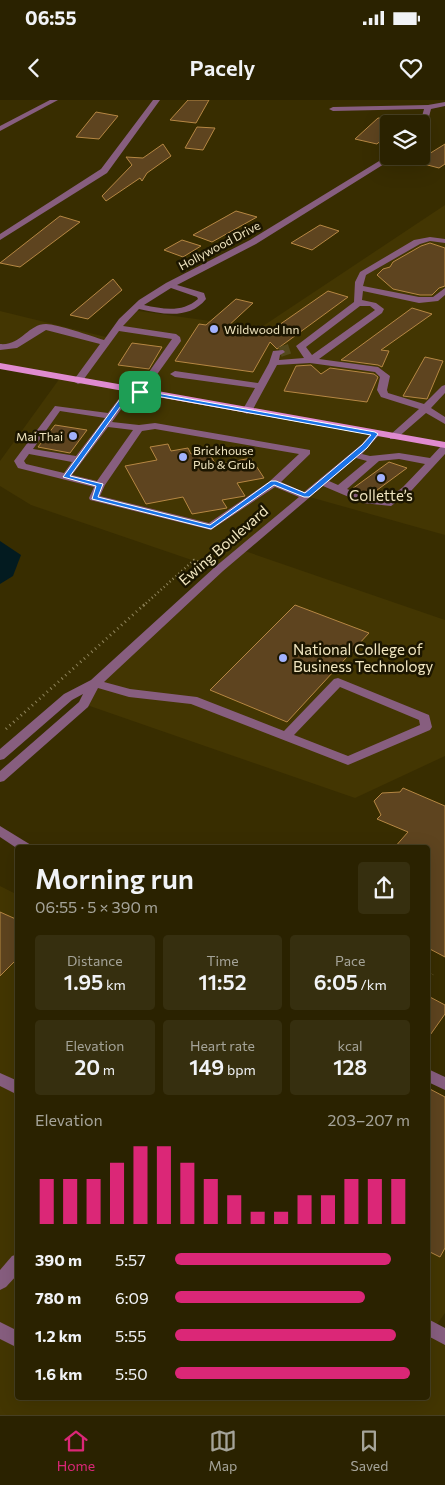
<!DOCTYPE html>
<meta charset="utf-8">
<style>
:root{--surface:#2a2200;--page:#362f0f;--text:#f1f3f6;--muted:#a5a499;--line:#463f22;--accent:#db2777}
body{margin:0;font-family:Commissioner,sans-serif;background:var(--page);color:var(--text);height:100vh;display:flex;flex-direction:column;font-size:19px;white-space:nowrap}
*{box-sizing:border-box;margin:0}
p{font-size:16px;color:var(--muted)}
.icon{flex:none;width:28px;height:28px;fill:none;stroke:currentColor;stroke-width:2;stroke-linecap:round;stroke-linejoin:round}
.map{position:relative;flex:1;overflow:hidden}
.details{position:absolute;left:15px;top:745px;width:415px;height:555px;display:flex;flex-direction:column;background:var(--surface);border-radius:5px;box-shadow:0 5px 20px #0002,0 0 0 1px var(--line)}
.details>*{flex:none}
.buttons{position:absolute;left:380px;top:15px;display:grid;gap:10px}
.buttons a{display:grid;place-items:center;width:50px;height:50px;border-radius:5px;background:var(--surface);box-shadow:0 5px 20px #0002,0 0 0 1px var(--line);font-size:25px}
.pin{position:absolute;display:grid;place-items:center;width:42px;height:42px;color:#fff;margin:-21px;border-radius:10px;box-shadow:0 2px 8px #0006}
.round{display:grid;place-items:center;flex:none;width:52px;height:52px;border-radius:5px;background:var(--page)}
.head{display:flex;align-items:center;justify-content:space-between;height:85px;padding:0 20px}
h1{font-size:28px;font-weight:600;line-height:38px}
.stats{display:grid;grid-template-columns:repeat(3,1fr);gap:8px;height:85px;padding:5px 20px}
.stats div{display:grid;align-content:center;border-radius:5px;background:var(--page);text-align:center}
.stats b{font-size:21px;font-weight:600}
.stats small{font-size:14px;font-weight:400}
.stats p{font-size:14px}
.chart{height:140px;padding:10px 20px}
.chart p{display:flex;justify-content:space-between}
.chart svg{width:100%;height:90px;margin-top:5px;stroke:var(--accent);stroke-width:6}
ul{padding:0 20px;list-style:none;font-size:16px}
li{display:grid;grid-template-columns:80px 60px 1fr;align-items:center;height:38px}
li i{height:12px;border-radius:6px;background:var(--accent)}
.status{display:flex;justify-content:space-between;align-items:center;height:35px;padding:0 25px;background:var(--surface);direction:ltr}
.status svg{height:14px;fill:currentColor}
header{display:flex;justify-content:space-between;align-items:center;height:65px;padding:0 20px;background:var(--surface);font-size:22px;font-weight:600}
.tab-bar{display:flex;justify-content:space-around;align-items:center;height:70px;border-top:1px solid var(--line);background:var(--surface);font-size:14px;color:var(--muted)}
.tab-bar a{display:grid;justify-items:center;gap:2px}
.tab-bar .active{color:var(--accent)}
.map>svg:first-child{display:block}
.built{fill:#433602}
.water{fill:#031b20}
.building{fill:#5e441f;stroke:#b68743}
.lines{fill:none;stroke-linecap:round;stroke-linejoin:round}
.minor-tunnel{stroke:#54491d;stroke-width:10;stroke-dasharray:10 5;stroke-linecap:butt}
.path-far2{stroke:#8f845a;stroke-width:2.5;stroke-dasharray:1 3;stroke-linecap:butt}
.path-far1{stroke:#8f845a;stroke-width:3;stroke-dasharray:1 4;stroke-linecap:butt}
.path{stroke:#8f845a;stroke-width:4;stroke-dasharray:2 5;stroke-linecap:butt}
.minor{fill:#875e7f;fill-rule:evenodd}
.major{fill:#e08bd0;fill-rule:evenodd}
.route{fill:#1a73e8;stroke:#fff;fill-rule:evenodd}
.poi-dot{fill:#a2b2fd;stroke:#1c1600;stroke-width:2}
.labels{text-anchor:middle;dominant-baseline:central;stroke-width:5;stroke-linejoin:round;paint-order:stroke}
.far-street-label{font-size:12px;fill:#f1e6c0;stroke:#1c1600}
.far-poi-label{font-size:12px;fill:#f1e6c0;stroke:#1c1600;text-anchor:start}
.poi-label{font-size:15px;fill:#f1e6c0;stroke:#1c1600}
.street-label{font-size:15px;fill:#f1e6c0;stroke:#1c1600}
</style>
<div class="status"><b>06:55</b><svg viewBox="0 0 49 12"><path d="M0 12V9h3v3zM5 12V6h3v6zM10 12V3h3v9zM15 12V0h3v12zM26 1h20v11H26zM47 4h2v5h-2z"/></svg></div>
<header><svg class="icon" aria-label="back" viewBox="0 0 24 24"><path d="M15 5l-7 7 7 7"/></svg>Pacely<svg class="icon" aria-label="heart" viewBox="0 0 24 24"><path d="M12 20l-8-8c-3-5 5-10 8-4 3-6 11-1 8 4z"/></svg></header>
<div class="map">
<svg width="445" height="1315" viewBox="0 0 445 1315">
<rect width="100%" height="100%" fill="#382d00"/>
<!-- built -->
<g class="built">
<polygon points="445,105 445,435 306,396 242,450 445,520 445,656 355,698 84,604 95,583 218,469 31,405 0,386 0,361 60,278 0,266 0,211 110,238 132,210 260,228"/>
<polygon points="0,786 18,795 18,1298 428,1298 428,994 445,1002 445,1213 433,1230 445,1237 445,1315 0,1315"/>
</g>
<!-- water -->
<polygon class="water" points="0,441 21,455 13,476 0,484"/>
<!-- building -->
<g class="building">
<polygon points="188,0 209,0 196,23 170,20"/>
<polygon points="96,12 118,16 99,39 76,37"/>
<polygon points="378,18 393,19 393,24 389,24 389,33 377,44 355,39"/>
<polygon points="197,27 215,28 203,50 185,48"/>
<polygon points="163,44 171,56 147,73 142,81 140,78 106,101 102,96 132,65 126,57 143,58"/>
<polygon points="445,44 445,64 439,68 416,62"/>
<polygon points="236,111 257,117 212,142 193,135"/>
<polygon points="60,116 80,122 20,167 0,163"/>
<polygon points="320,125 339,131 312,150 291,143"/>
<polygon points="182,140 201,146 183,157 164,150"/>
<polygon points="430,143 445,148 445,186 439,188 432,195 420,195 393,189 377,175 383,169 390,167 393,162 421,146"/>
<polygon points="113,179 122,190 88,219 70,215"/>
<polygon points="328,191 348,197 277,249 270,242 253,272 175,261 199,224 206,225 236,199 253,203 226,228 266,234"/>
<polygon points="412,208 432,214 381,250 389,251 382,267 378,265 341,260"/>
<polygon points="132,243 162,247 149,269 118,265"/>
<polygon points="425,257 443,261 427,299 403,296"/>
<polygon points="311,265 321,274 330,268 374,274 378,277 367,302 284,291 296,266"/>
<polygon points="55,325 87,330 70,353 38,347"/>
<polygon points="168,344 171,351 188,348 191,354 208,351 216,365 251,358 264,378 237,383 245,396 222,400 227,408 192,414 183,397 146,404 125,366 157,360 150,347"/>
<polygon points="389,362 407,368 369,396 352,389"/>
<polygon points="295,505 369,533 287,622 210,590"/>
<polygon points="403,688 445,706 445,857 428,848 428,748 394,748 408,732 377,719 381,715 374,701 382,693 400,692"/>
<polygon points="0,812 18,820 18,858 0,876"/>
<polygon points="428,896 445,905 445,914 428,938"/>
<polygon points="428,988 445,997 445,1148 440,1157 428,1151"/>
</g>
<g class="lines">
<!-- minor-tunnel -->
<polyline class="minor-tunnel" points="280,252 292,248"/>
<!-- path-far2 -->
<polyline class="path-far2" points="143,506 194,460 205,464"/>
<!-- path-far1 -->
<polyline class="path-far1" points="6,629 145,504"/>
<!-- path -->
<polyline class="path" points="428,880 432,874"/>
<!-- minor -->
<g class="minor">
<polygon points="50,0 58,0 0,31 0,26"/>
<polygon points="153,0 160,0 107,73 0,140 0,134 101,69"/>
<polygon points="445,2 445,6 431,9 425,32 421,34 421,24 420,24 424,9 333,11 329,9 333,7 428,5"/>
<path d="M389 55 397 56 256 144 177 185 204 193 206 199C189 220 163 214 139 209L123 226 176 234 180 237 181 241 143 294H137L135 292 172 239 119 231 81 283 78 284 73 281 100 244 46 230 17 248 0 250V244C21 246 28 224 46 224 57 224 91 236 104 240L119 219 139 200 166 183 250 140ZM171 188 197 197 198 199C182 213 163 209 144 205Z"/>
<path d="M430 137 445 139V143L430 141 420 144 366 175 363 186 419 197H433L445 188V195L438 201 419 203 363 191 362 200 376 203 384 209 382 213 319 259 378 267 390 276 387 290 388 293 424 304 442 286 445 285V293L431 308 445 317V324L426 313 396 339H390V335L419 309 381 297 377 290 380 277 375 272 310 263 277 265 252 311 247 314 242 311 255 288 175 277 170 274 175 271 258 283 269 263 273 251 283 250 285 252 280 255 279 260 304 258 296 246 354 202 355 182 360 172 414 140ZM360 206H370L375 210 312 255 306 247Z"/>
<path d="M130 287 135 290 112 322 139 325 155 323 310 350V354L281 382 304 392 362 344 372 332H378L380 334 362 354 370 356 399 353 430 358 441 346 445 345V354L411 391 391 406 363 403 323 386 223 471 104 582 130 589 197 597 284 631 334 579 338 578 429 615 432 627 430 630 348 665 191 604 129 597 98 588 88 607 4 681 0 682V671L79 602 83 594 72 600 4 659 0 660V649L64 594 91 580 215 467 299 397 275 387 211 430 90 400 89 398 94 387 18 368 14 361 55 306 108 313 127 288ZM60 311 105 318 76 356 33 349ZM108 327 133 330 97 381 72 375ZM155 329 299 354 270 381 209 423 100 396 105 385 142 331ZM29 354 72 362 64 373 26 364 24 361ZM356 358 367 361 338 385 329 381ZM399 359 425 364 403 387 385 401 369 398 347 389 379 361ZM340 587 419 620 420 625 348 656 294 635Z"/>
<polygon points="0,726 31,745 32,748 18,749 0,737"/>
<polygon points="428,969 445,977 445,990 428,982"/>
<polygon points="0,973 18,981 18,995 0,986"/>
<polygon points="18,1154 18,1174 6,1187 0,1190 0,1170 12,1156"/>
<polygon points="428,1219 445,1228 445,1245 428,1236"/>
<polygon points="0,1222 18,1231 18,1248 0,1239"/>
</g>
<!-- major -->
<polygon class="major" points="0,263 445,342 445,348 0,269"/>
</g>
<!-- route -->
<path class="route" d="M128 288 375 332 378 334 367 348 309 397H304L274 385 211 429 92 399 96 386 63 377ZM131 292 140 293 371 335 362 345 305 393 276 381H271L210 425 98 397 103 384 70 376Z"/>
<!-- markers -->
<g class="poi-dot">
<circle cx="214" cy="229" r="5"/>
<circle cx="73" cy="336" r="5"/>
<circle cx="183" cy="357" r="5"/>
<circle cx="381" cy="378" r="5"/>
<circle cx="283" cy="558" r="5"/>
</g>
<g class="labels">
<!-- far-street labels -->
<g class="far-street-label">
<text transform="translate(219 145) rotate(-28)">Hollywood Drive</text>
</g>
<!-- far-poi labels -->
<g class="far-poi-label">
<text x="224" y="229">Wildwood Inn</text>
<text x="63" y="336" text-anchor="end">Mai Thai</text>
<text x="193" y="350">Brickhouse<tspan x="193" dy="14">Pub &amp; Grub</tspan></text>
</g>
<!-- poi labels -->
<g class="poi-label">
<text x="381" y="395">Collette’s</text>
<text x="293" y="549" text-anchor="start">National College of<tspan x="293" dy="17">Business Technology</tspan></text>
</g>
<!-- street labels -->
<g class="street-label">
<text transform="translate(223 445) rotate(-41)">Ewing Boulevard</text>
</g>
</g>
</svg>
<div class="buttons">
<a><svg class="icon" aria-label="layers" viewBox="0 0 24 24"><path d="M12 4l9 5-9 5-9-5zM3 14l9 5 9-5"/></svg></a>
</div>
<div class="pin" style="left:140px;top:292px;background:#1e9e55"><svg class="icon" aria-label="arrive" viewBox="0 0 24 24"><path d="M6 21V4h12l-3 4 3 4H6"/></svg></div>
<section class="details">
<div class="head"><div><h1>Morning run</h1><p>06:55 · 5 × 390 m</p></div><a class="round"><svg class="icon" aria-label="share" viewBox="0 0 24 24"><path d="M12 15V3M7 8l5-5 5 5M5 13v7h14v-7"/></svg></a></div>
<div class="stats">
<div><p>Distance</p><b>1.95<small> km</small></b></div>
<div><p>Time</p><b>11:52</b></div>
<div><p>Pace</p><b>6:05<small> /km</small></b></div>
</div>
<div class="stats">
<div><p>Elevation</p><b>20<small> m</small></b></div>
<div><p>Heart rate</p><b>149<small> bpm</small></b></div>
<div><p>kcal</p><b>128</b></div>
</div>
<div class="chart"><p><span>Elevation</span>203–207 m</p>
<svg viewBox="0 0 160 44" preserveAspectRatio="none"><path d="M5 44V22M15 44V22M25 44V22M35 44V14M45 44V6M55 44V6M65 44V14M75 44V22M85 44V30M95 44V38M105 44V38M115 44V30M125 44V30M135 44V22M145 44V22M155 44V22"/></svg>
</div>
<ul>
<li><b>390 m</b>5:57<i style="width:92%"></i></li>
<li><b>780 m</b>6:09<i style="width:81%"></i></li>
<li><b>1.2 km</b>5:55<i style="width:94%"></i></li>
<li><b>1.6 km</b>5:50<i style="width:100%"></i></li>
</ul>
</section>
</div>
<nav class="tab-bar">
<a class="active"><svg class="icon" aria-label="home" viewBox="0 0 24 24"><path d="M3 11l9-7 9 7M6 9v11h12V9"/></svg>Home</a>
<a><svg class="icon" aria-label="map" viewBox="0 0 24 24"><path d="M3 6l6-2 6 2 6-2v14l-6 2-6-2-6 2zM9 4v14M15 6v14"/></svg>Map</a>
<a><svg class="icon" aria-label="saved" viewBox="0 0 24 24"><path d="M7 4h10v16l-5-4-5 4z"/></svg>Saved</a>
</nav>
